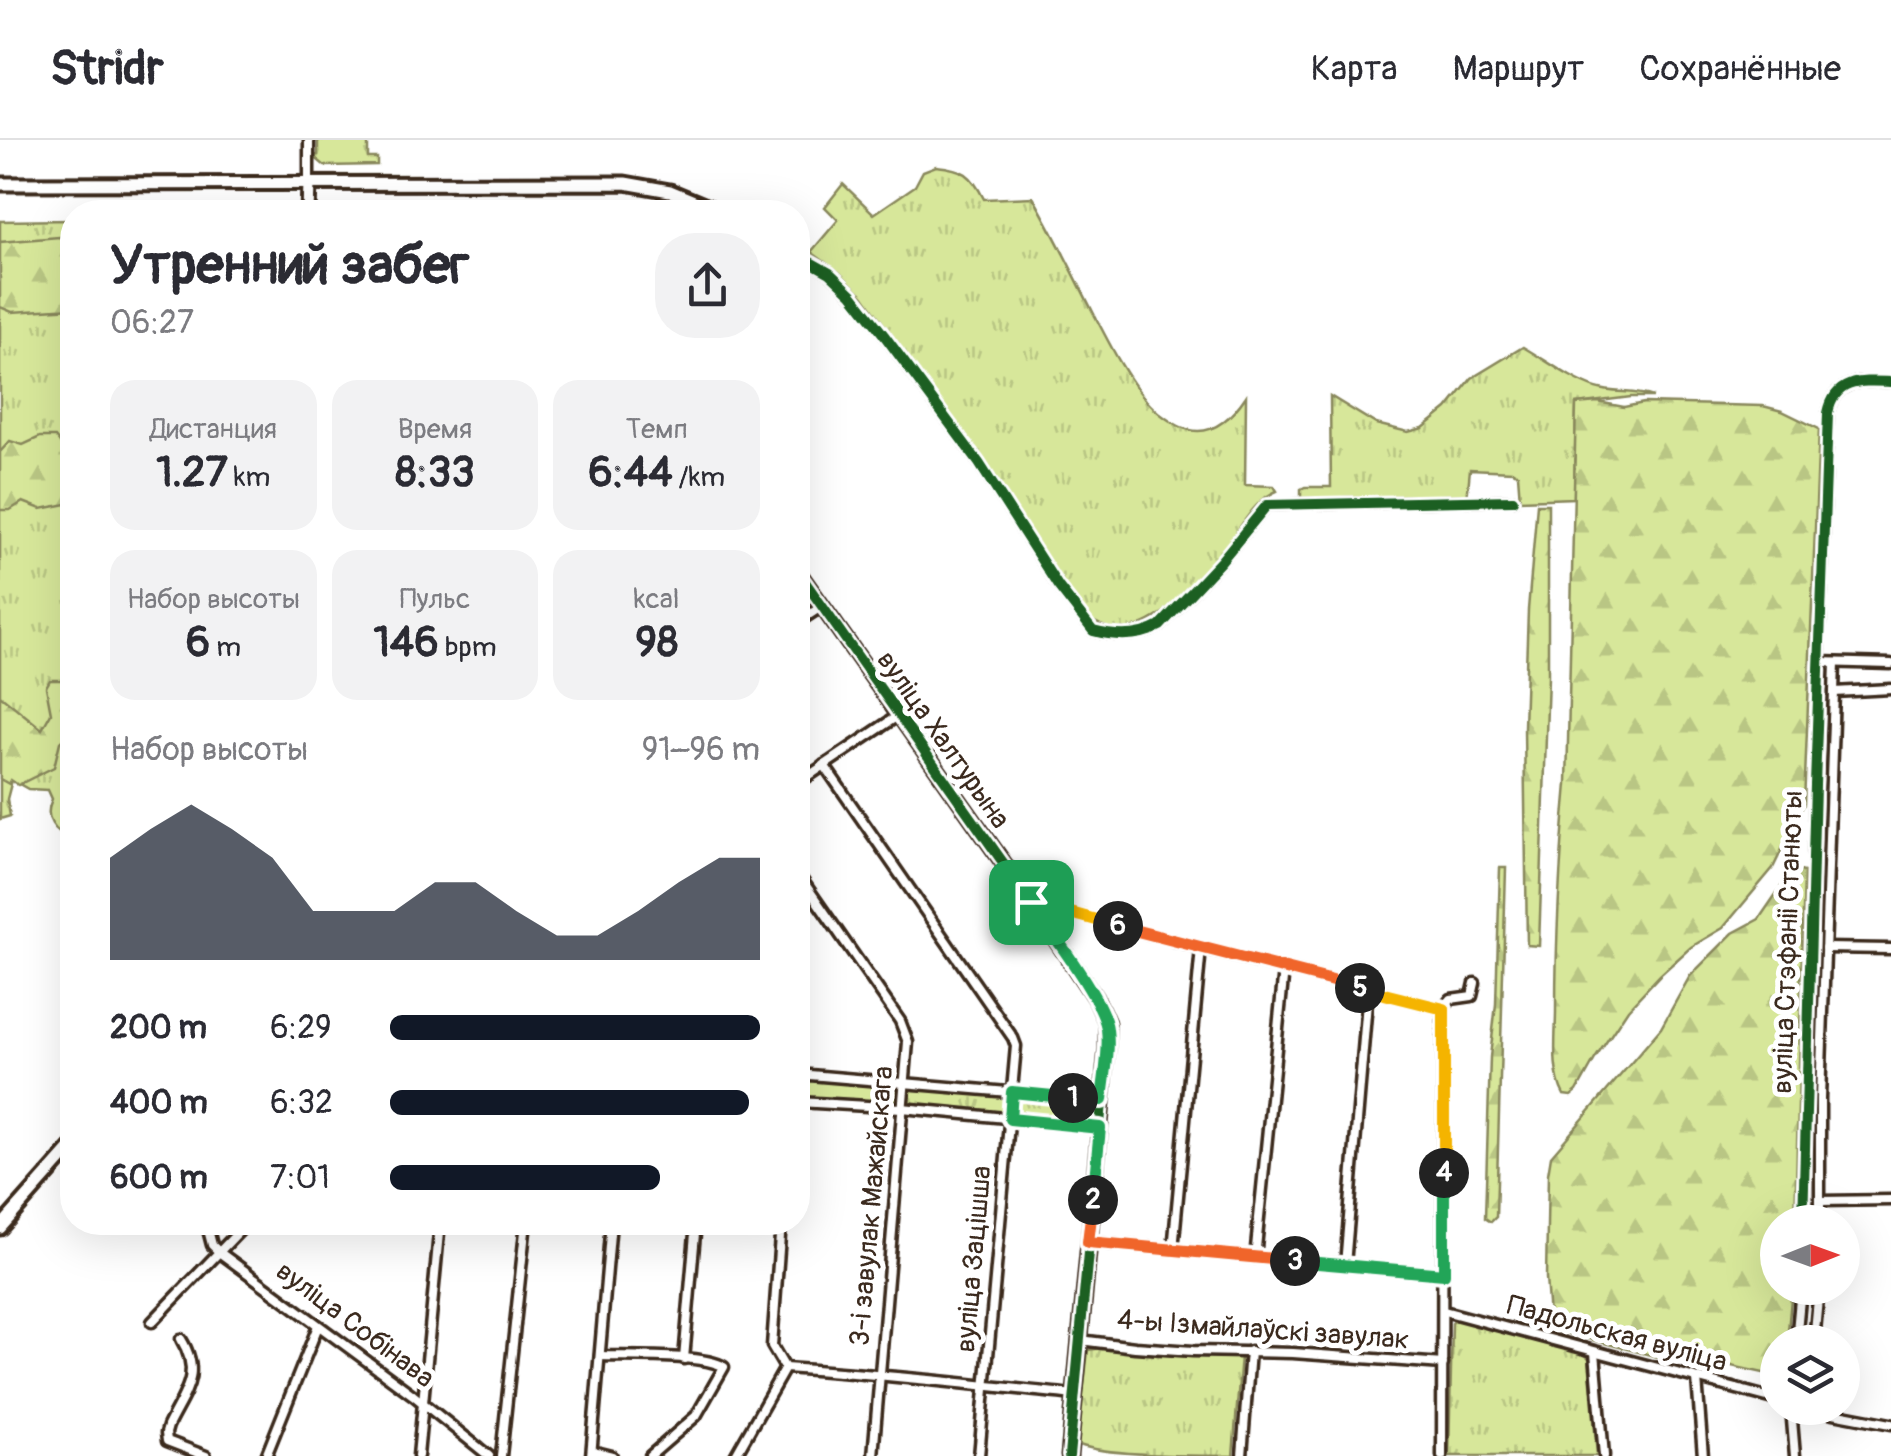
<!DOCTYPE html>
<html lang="ru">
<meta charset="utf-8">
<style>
:root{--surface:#fff;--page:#f2f2f3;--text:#2b2b33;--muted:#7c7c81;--line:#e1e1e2;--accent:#111827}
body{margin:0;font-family:Pangolin,sans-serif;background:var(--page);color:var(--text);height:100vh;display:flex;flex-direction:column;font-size:38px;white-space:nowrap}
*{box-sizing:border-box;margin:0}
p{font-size:32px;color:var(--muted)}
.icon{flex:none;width:55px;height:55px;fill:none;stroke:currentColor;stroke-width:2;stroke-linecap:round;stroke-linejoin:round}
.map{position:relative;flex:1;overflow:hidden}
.side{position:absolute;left:60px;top:60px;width:750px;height:1035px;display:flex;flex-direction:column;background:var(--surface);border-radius:40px;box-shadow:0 10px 40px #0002}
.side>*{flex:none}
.needle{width:65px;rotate:89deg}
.controls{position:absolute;left:1760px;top:1065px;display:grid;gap:20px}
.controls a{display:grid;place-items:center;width:100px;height:100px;border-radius:50%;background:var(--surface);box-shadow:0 10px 40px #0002;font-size:50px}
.pin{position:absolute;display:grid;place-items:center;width:85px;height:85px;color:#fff;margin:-42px;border-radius:20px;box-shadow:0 5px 15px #0006}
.km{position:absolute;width:50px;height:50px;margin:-25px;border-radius:50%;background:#222;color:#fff;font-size:28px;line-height:50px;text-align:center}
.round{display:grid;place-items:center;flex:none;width:105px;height:105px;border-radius:40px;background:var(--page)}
.head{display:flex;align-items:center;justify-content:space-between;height:170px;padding:0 50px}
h1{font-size:55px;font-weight:800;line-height:75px}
.metrics{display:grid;grid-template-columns:repeat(3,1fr);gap:15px;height:170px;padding:10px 50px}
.metrics div{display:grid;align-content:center;border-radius:25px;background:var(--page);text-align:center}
.metrics b{font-size:42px;font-weight:800}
.metrics small{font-size:28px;font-weight:400}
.metrics p{font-size:28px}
.chart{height:280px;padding:20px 50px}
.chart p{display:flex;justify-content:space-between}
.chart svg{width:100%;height:180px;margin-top:10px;fill:var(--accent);opacity:.7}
ul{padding:0 50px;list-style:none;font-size:32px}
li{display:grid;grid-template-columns:160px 120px 1fr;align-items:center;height:75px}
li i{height:25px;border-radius:12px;background:var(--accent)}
header{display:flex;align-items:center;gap:60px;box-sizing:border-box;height:140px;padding:0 50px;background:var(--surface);border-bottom:2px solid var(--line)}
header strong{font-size:48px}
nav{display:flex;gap:55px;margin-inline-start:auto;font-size:35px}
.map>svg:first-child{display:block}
.grass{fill:url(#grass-tufts);stroke:#89885c;stroke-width:2.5}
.forest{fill:url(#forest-firs);stroke:#89885c;stroke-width:2.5}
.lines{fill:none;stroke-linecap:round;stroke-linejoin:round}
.street-casing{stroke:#3b2a1e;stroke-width:15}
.secondary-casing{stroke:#3b2a1e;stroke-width:19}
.street{stroke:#fff;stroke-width:8}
.secondary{stroke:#fff;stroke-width:11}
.cycleway-casing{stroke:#fff;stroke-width:16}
.cycleway{stroke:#1b5e20;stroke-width:10}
.split-1-casing{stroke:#fff;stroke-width:20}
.split-2-casing{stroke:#fff;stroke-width:20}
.split-3-casing{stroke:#fff;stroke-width:20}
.split-4-casing{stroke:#fff;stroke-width:20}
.split-5-casing{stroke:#fff;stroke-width:20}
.split-6-casing{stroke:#fff;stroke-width:20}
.split-7-casing{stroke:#fff;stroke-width:20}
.split-1{stroke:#22a559;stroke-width:12}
.split-2{stroke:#22a559;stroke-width:12}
.split-3{stroke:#f0652b;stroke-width:12}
.split-4{stroke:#22a559;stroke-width:12}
.split-5{stroke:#f5b400;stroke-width:12}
.split-6{stroke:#f0652b;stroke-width:12}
.split-7{stroke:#f5b400;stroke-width:12}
.labels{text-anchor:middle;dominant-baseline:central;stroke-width:10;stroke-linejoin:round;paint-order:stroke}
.street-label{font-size:28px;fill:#3b2a1e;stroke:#fff}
</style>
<header>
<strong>Stridr</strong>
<nav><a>Карта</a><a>Маршрут</a><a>Сохранённые</a></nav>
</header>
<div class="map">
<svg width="1891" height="1316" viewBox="0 0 1891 1316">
<defs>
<pattern id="grass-tufts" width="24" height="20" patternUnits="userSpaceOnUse" patternTransform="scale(2.5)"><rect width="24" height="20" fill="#d7e79a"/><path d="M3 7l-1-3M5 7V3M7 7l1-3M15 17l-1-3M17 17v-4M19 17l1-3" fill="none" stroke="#b9c684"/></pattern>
<pattern id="forest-firs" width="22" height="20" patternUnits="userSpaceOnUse" patternTransform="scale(2.5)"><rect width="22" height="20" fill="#d7e79a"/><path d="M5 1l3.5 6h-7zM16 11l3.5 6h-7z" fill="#b9c684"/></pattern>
</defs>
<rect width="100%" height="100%" fill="#fff"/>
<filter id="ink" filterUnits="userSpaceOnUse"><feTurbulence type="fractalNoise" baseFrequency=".01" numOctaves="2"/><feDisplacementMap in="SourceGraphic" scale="20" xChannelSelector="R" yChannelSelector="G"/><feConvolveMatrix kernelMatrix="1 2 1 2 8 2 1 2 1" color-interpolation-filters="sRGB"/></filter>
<g filter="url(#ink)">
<!-- grass -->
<g class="grass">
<polygon points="318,0 368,0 368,18 377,18 377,25 325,26 313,16 318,15"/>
<path d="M936 26C964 29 971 33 984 59L1033 57C1055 95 1074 135 1094 174 1109 203 1125 235 1146 260 1155 271 1175 287 1190 290 1215 296 1234 274 1246 256L1245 345 1274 346 1277 351C1257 359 1246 379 1234 395 1207 430 1148 514 1095 482 1087 477 1080 467 1074 459L960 289 863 155 839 132 811 112 838 80 825 67 843 44 874 74 915 46 923 31Z"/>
<path d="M72 80V698C54 693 43 678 52 659L48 650 28 649 12 640 7 659 10 676 0 679V81Z"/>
<path d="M1523 207C1546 220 1570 239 1596 248 1614 254 1635 250 1653 257H1631L1576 264 1574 358 1520 360 1518 334 1513 331 1470 329 1467 360H1331L1301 358V349L1305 347H1331L1330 256 1376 284 1408 292 1423 288 1447 269 1472 238Z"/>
<polygon points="798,934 1089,959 1086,986 798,962"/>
<polygon points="1457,1179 1584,1214 1589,1218 1597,1316 1449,1316 1452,1183"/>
<path d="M1102 1208 1136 1212 1241 1216 1233 1316C1199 1316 1102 1316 1077 1304L1088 1210Z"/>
</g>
<!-- forest -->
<g class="forest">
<polygon points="59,97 72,100 72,168 12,172 0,167 0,102"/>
<path d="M1598 262 1624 267 1644 263 1763 266 1782 271 1819 289 1804 664 1773 728 1723 788 1691 807 1660 835 1628 869 1595 919 1577 951 1571 956 1564 955C1551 932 1556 897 1556 871 1556 795 1560 720 1567 644L1576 264Z"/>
<path d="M40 297H55C71 314 73 340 72 363L41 369 23 362 10 370H0V312L10 301 23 305Z"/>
<polygon points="1537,364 1548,364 1548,536 1539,806 1527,805 1524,587 1528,470"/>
<polygon points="50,540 63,540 71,545 72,591 60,602 54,627 18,645 11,640 9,644 0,639 0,555 42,589 51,573 46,547"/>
<polygon points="1500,728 1506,728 1496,1077 1491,1082 1485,1078 1490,917 1496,864"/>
<polygon points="1796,730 1804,732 1795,1082 1778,1082 1778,1148 1792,1148 1787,1202 1778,1202 1777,1236 1677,1214 1658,1217 1550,1189 1546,1138 1548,1034 1551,1016 1661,888 1690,836 1733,793 1759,779 1787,738"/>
</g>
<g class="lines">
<defs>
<g id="street">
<polyline points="309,44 309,0"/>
<path d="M798 115 830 133 852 154 884 195 979 323 1058 446 1093 491C1116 497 1139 498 1160 486L1221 421 1267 365 1513 360"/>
<polyline points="798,482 821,467"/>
<polyline points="1819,522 1891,524"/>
<polyline points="1834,552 1891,549"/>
<polyline points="824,625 1013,898 1016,906 979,1316"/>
<polyline points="798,643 899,575"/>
<polyline points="798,734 900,881 908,902 873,1316"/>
<polyline points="1032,762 1201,808 1443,869"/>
<polyline points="1825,808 1891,809"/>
<polyline points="1443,869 1451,859 1472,856 1475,843"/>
<polyline points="798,934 1102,960"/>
<polyline points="798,962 902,968 1100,987"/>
<polyline points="1820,1061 1891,1060"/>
<polyline points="206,1082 212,1105 219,1112 413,1255 489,1316"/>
<path d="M781 1082 772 1206 785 1228C882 1234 978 1245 1075 1255"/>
<path d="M1803 1082 1815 645 1828 273C1835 238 1862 241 1891 242"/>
<polyline points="1820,1082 1820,959 1835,523"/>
<polyline points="1088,1102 1444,1134"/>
<polyline points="1173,1110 1201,808"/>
<polyline points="1255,1118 1284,829"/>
<polyline points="1345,1125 1368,850"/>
<polyline points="1444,1171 1778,1260"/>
<polyline points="152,1182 248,1082"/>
<path d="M181 1199C203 1235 184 1253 168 1286L166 1293 167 1301 206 1316"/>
<polyline points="1080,1200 1135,1207 1193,1211 1293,1213 1443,1224"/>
<polyline points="1796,1202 1801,1148"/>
<polyline points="1814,1202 1819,1148"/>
<polyline points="1595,1212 1604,1316"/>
<path d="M600 1216C627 1217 704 1214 724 1227L696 1276 650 1316"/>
<polyline points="684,1219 696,1082"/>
<polyline points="1697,1239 1703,1316"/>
<polyline points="1791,1268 1795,1316"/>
<polyline points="1807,1268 1891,1284"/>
<polyline points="592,1311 612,1316"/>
<polyline points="266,1316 318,1186"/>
<polyline points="418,1316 440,1082"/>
<polyline points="501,1316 526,1082"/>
<polyline points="591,1316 611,1082"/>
<polyline points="735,1316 785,1228"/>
<polyline points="1242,1316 1250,1211"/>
<polyline points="1442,1316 1443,869"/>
</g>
<g id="secondary">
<polyline points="0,44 625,43 670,51 711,68 708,72"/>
<polyline points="308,72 309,44"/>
<polyline points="798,432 1031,762 1097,861 1107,883 1107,909 1069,1316"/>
<polyline points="0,1088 72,1007"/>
</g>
</defs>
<!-- street casing -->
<use href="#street" class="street-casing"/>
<!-- secondary casing -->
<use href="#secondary" class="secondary-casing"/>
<!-- street -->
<use href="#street" class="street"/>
<!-- secondary -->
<use href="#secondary" class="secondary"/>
<defs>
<g id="cycleway">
<path d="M798 115 830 133 852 154 884 195 979 323 1058 446 1093 491C1116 497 1139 498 1160 486L1221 421 1267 365 1513 360"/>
<polyline points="798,432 1031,762 1097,861 1107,883 1107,909 1069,1316"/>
<path d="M1803 1082 1815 645 1828 273C1835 238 1862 241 1891 242"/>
</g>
</defs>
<!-- cycleway casing -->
<use href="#cycleway" class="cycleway-casing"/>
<!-- cycleway -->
<use href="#cycleway" class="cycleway"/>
</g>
</g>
<g class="lines" filter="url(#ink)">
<defs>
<path id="split-1" d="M1031 762C1049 789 1104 861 1107 889 1110 912 1104 937 1102 960L1073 958"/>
<polyline id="split-2" points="1073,958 1012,952 1010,979 1100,988 1093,1060"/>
<polyline id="split-3" points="1093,1060 1088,1102 1295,1121"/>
<polyline id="split-4" points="1295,1121 1444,1134 1444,1033"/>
<polyline id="split-5" points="1360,848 1444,869 1444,1033"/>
<polyline id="split-6" points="1118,786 1360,848"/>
<polyline id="split-7" points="1031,762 1118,786"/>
</defs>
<!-- split-1 casing -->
<use href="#split-1" class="split-1-casing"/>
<!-- split-2 casing -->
<use href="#split-2" class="split-2-casing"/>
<!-- split-3 casing -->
<use href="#split-3" class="split-3-casing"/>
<!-- split-4 casing -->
<use href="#split-4" class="split-4-casing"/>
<!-- split-5 casing -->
<use href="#split-5" class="split-5-casing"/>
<!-- split-6 casing -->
<use href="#split-6" class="split-6-casing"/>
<!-- split-7 casing -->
<use href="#split-7" class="split-7-casing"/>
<!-- split-1 -->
<use href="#split-1" class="split-1"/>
<!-- split-2 -->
<use href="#split-2" class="split-2"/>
<!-- split-3 -->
<use href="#split-3" class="split-3"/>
<!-- split-4 -->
<use href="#split-4" class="split-4"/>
<!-- split-5 -->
<use href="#split-5" class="split-5"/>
<!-- split-6 -->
<use href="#split-6" class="split-6"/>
<!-- split-7 -->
<use href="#split-7" class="split-7"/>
</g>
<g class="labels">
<!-- street labels -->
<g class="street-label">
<text transform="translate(943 600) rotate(55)">вуліца Халтурына</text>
<text transform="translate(1788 802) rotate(-88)">вуліца Стэфаніі Станюты</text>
<text transform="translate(872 1066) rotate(-85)">3-і завулак Мажайскага</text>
<text transform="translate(974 1119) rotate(-85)">вуліца Зацішша</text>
<text transform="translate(355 1185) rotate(37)">вуліца Собінава</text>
<text transform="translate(1263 1190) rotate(4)">4-ы Ізмайлаўскі завулак</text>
<text transform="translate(1617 1194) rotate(15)">Падольская вуліца</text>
</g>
</g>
</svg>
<div class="controls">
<a><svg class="needle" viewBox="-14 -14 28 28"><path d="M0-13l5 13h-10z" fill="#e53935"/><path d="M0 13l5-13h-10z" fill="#7c7c81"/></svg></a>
<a><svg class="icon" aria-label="layers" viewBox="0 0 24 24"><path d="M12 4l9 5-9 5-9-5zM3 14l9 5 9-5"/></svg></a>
</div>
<div class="pin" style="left:1031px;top:762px;background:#1e9e55"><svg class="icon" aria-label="arrive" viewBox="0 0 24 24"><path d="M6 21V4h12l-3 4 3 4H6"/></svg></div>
<b class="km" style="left:1073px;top:958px">1</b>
<b class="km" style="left:1093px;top:1060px">2</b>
<b class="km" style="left:1295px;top:1121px">3</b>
<b class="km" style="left:1444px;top:1033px">4</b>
<b class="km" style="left:1360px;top:848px">5</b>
<b class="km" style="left:1118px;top:786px">6</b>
<section class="side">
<div class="head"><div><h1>Утренний забег</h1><p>06:27</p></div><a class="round"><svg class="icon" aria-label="share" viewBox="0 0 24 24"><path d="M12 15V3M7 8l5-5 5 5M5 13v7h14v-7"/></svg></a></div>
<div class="metrics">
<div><p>Дистанция</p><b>1.27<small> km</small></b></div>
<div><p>Время</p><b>8:33</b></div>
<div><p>Темп</p><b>6:44<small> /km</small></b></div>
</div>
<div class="metrics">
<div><p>Набор высоты</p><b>6<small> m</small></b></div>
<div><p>Пульс</p><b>146<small> bpm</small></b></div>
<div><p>kcal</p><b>98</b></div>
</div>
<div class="chart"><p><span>Набор высоты</span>91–96 m</p>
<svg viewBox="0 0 160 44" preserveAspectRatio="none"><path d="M0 44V19L10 12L20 6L30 12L40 19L50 32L60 32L70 32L80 25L90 25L100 32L110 38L120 38L130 32L140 25L150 19L160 19V44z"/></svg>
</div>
<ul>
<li><b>200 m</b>6:29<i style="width:100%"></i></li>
<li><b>400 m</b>6:32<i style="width:97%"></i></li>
<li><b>600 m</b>7:01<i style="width:73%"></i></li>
</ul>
</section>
</div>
